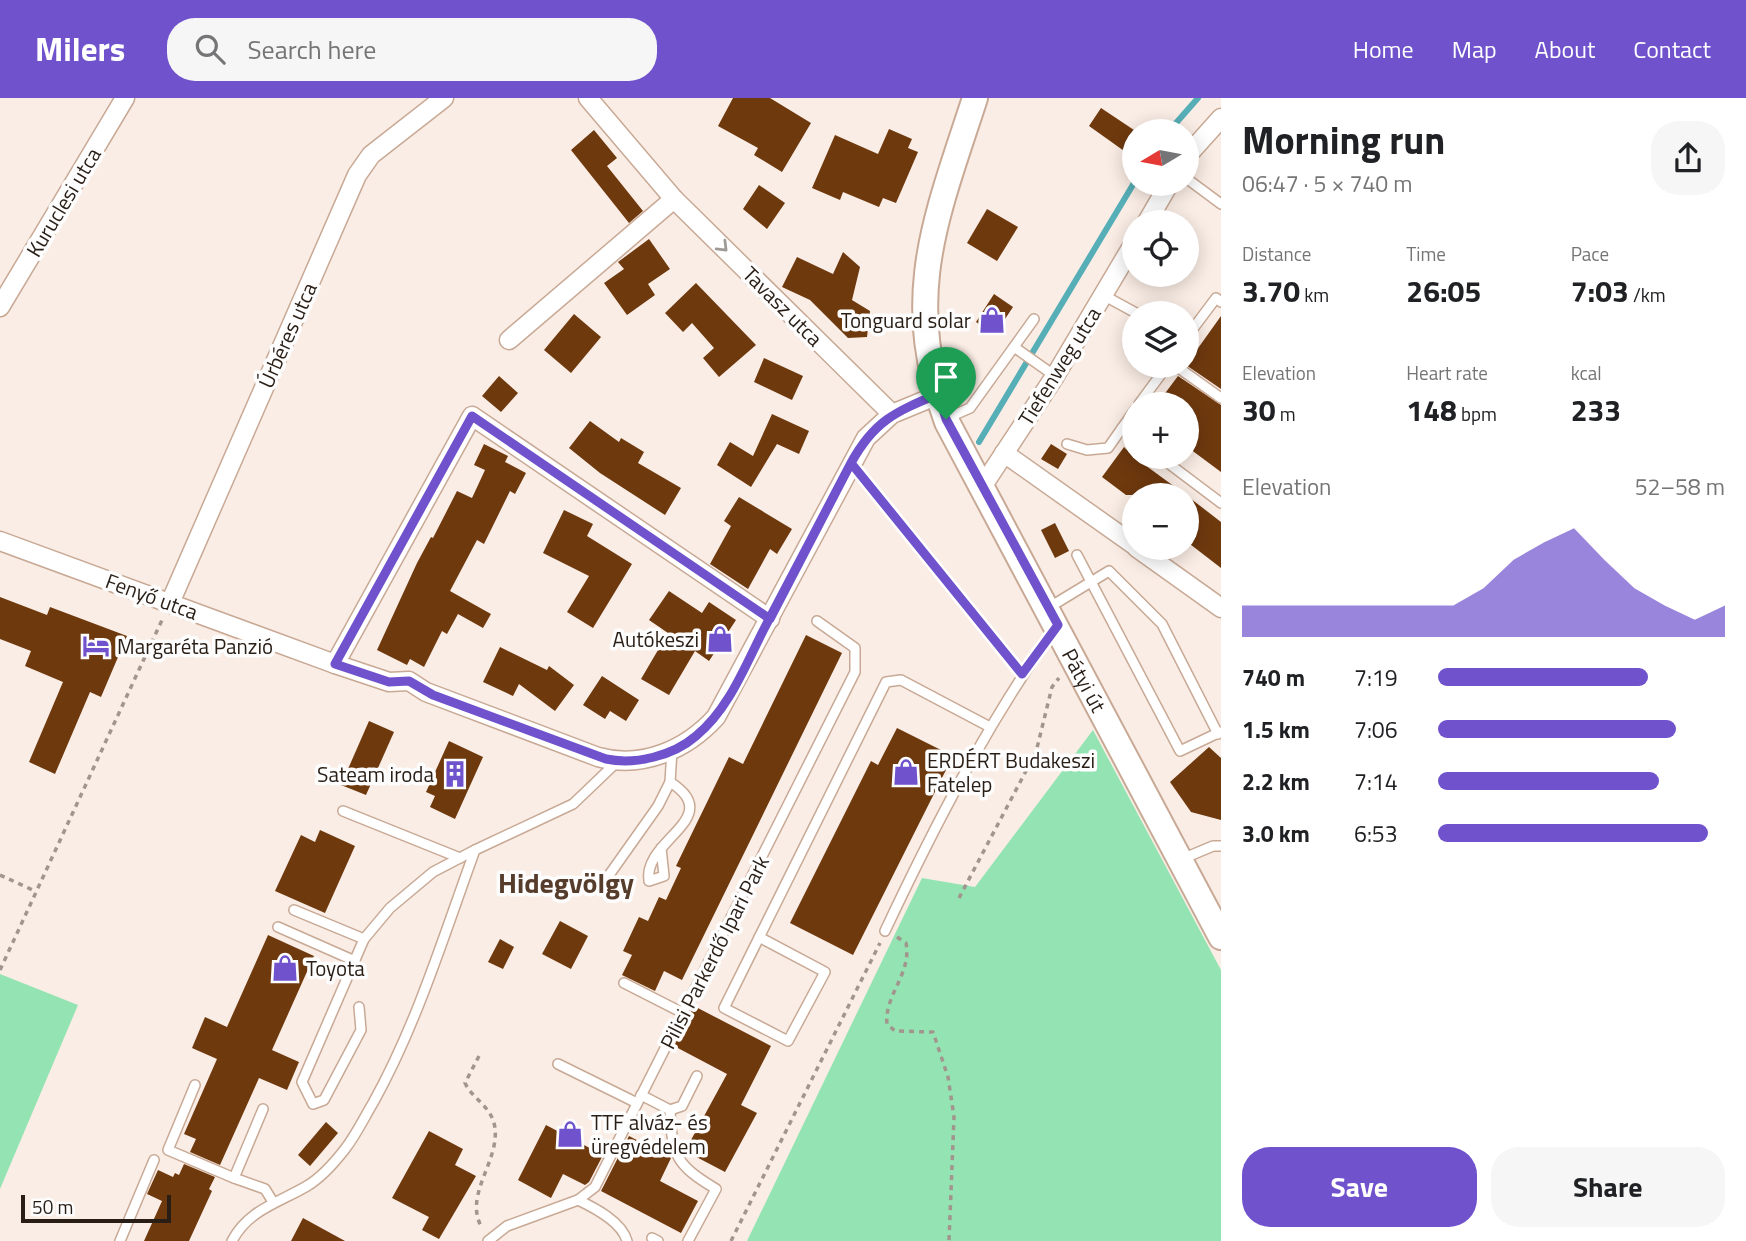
<!DOCTYPE html>
<meta charset="utf-8">
<style>
:root{--surface:#fff;--page:#f6f6f6;--text:#202124;--muted:#757577;--accent:#6f52cc}
body{margin:0;font-family:"Titillium Web",sans-serif;background:var(--page);color:var(--text);height:100vh;display:flex;flex-direction:column;font-size:26px;white-space:nowrap}
*{box-sizing:border-box;margin:0}
p{font-size:23px;color:var(--muted)}
.icon{flex:none;width:38px;height:38px;fill:none;stroke:currentColor;stroke-width:2;stroke-linecap:round;stroke-linejoin:round}
.map{position:relative;flex:1;overflow:hidden}
.sheet{display:flex;flex-direction:column;background:var(--surface);width:525px}
.sheet>*{flex:none}
.needle{width:46px;rotate:260deg}
.tools{position:absolute;left:1122px;top:21px;display:grid;gap:14px}
.tools a{display:grid;place-items:center;width:77px;height:77px;border-radius:50%;background:var(--surface);box-shadow:0 4px 18px #0003;font-size:35px}
.scale{position:absolute;left:21px;bottom:18px;width:150px;box-sizing:border-box;padding-left:7px;border:4px solid #291e16;border-top:0;font-size:19px;line-height:24px;white-space:nowrap;color:#291e16;-webkit-text-stroke:5px #fdfdfd;paint-order:stroke}
.pin{position:absolute;display:grid;place-items:center;width:60px;height:60px;color:#fff;margin:-72px -30px;border-radius:50% 50% 50% 0;rotate:-45deg;box-shadow:0 0 7px #0007}
.pin .icon{rotate:45deg}
.round{display:grid;place-items:center;flex:none;width:74px;height:74px;border-radius:28px;background:var(--page)}
.headline{display:flex;align-items:center;justify-content:space-between;height:119px;padding:0 21px}
h1{font-size:38px;font-weight:700;line-height:52px}
.metrics{display:grid;grid-template-columns:repeat(3,1fr);gap:10px;height:119px;padding:7px 21px}
.metrics div{display:grid;align-content:center}
.metrics b{font-size:30px;font-weight:700}
.metrics small{font-size:19px;font-weight:400}
.metrics p{font-size:19px}
.chart{height:196px;padding:14px 21px}
.chart p{display:flex;justify-content:space-between}
.chart svg{width:100%;height:126px;margin-top:7px;fill:var(--accent);opacity:.7}
.action{display:flex;gap:14px;margin-top:auto;padding:14px 21px}
.action a{flex:1;height:80px;border-radius:28px;background:var(--accent);color:#fff;font-size:28px;font-weight:700;line-height:80px;text-align:center}
.action a+a{background:var(--page);color:var(--text)}
ul{padding:0 21px;list-style:none;font-size:23px}
li{display:grid;grid-template-columns:112px 84px 1fr;align-items:center;height:52px}
li i{height:18px;border-radius:9px;background:var(--accent)}
header{display:flex;align-items:center;gap:42px;box-sizing:border-box;height:98px;padding:0 35px;background:var(--accent);color:#fff}
header strong{font-size:33px}
nav{display:flex;gap:38px;margin-inline-start:auto;font-size:24px}
.search{width:490px;height:63px;background:var(--page);display:flex;align-items:center;gap:18px;box-sizing:border-box;padding:0 24px;border-radius:28px;color:var(--muted);font-size:26px}
main{display:flex;flex:1;min-height:0}
.map>svg:first-child{display:block}
.green{fill:#94e4b3}
.lines{fill:none;stroke-linecap:round;stroke-linejoin:round}
.stream{stroke:#56aeb6;stroke-width:6}
.building{fill:#6f390e}
.service-casing{stroke:#c8a995;stroke-width:12}
.minor-casing{stroke:#c8a995;stroke-width:21}
.secondary-casing{stroke:#c8a995;stroke-width:28}
.path{stroke:#a1958d;stroke-width:3.5;stroke-dasharray:5 5;stroke-linecap:butt}
.service{stroke:#fff;stroke-width:9}
.minor{stroke:#fff;stroke-width:18}
.secondary{stroke:#fff;stroke-width:24}
.oneway{stroke:#9f9a96}
.route-casing{stroke:#fff;stroke-width:14}
.route{stroke:#6f52cc;stroke-width:9}
.labels{text-anchor:middle;dominant-baseline:central;stroke-width:7;stroke-linejoin:round;paint-order:stroke}
.street-label{font-size:21px;fill:#291e16;stroke:#fdfdfd}
.poi-label{font-size:21px;fill:#291e16;stroke:#fdfdfd;text-anchor:start}
.district-label{font-size:28px;font-weight:bold;fill:#563c2b;stroke:#fdfdfd}
</style>
<header>
<strong>Milers</strong>
<div class="search"><svg class="icon" aria-label="search" viewBox="0 0 24 24"><circle cx="10" cy="10" r="6"/><path d="M15 15l6 6"/></svg>Search here</div>
<nav><a>Home</a><a>Map</a><a>About</a><a>Contact</a></nav>
</header>
<main>
<div class="map">
<svg width="1221" height="1143" viewBox="0 0 1221 1143">
<rect width="100%" height="100%" fill="#faede5"/>
<!-- green -->
<g class="green">
<polygon points="1093,632 1221,872 1221,1143 747,1143 922,780 975,789"/>
<polygon points="0,876 78,907 0,1091"/>
</g>
<g class="lines">
<!-- stream -->
<g class="stream">
<polyline points="1169,33 1198,0"/>
<polyline points="979,344 1134,85"/>
</g>
</g>
<!-- building -->
<g class="building">
<polygon points="733,0 770,0 811,25 782,74 754,57 758,50 718,28"/>
<polygon points="1101,10 1134,32 1134,60 1089,28"/>
<polygon points="889,31 912,41 908,50 918,54 896,105 883,100 879,109 843,94 840,102 812,90 835,37 878,56"/>
<polygon points="594,32 617,60 607,68 643,113 629,125 571,52"/>
<polygon points="759,87 785,105 767,131 743,111"/>
<polygon points="987,111 1018,129 997,163 967,145"/>
<polygon points="649,141 670,171 648,186 655,197 627,217 604,185 624,171 618,164"/>
<polygon points="843,154 860,169 852,202 870,213 867,239 848,240 810,202 782,189 797,159 833,176"/>
<polygon points="696,185 756,247 719,279 703,260 714,250 692,225 683,234 665,215"/>
<polygon points="994,196 1013,209 995,236 976,224"/>
<polygon points="574,216 601,239 571,275 544,252"/>
<polygon points="1221,218 1221,291 1186,267"/>
<polygon points="764,260 803,278 792,302 754,284"/>
<polygon points="499,278 518,295 501,314 482,298"/>
<polygon points="1178,278 1221,307 1221,374 1186,348 1186,306 1157,306"/>
<polygon points="772,316 809,333 799,356 777,346 751,389 717,367 730,344 753,358"/>
<polygon points="590,323 619,344 621,340 644,354 638,365 681,390 665,417 600,375 569,350"/>
<polygon points="484,346 508,358 505,364 526,375 515,396 510,393 484,446 477,442 450,493 491,516 483,530 458,516 447,536 442,533 424,569 410,561 407,567 377,552 417,465 431,439 433,440 457,393 472,400 485,372 474,367"/>
<polygon points="1051,346 1067,356 1058,371 1041,361"/>
<polygon points="1124,349 1134,359 1186,397 1126,397 1102,379"/>
<polygon points="1186,397 1221,424 1221,470 1186,443"/>
<polygon points="739,399 792,431 777,456 770,451 748,491 710,466 731,428 724,423"/>
<polygon points="564,412 593,426 587,438 632,466 593,530 567,514 589,478 543,455"/>
<polygon points="1055,425 1069,453 1055,460 1041,432"/>
<polygon points="669,493 702,515 709,504 736,522 709,563 695,553 669,597 641,581 668,535 649,522"/>
<polygon points="0,499 47,517 50,509 127,538 101,599 90,594 55,676 29,664 63,584 25,568 31,553 0,541"/>
<polygon points="806,537 842,555 682,882 664,873 655,893 622,877 632,857 623,853 639,819 648,823 659,799 666,802 681,770 676,768 729,659 743,666"/>
<polygon points="500,549 547,572 549,568 574,587 555,613 519,586 513,598 483,584"/>
<polygon points="602,578 639,602 626,623 610,613 605,621 583,607"/>
<polygon points="369,623 394,634 366,697 341,687"/>
<polygon points="897,630 953,658 853,857 790,825 871,663 878,667"/>
<polygon points="449,643 483,659 455,721 430,709 435,698 426,694"/>
<polygon points="1209,649 1221,660 1221,722 1191,714 1170,684"/>
<polygon points="320,732 355,748 325,815 275,793 301,737 315,744"/>
<polygon points="560,823 588,838 571,871 542,856"/>
<polygon points="268,837 314,858 272,952 299,964 287,992 259,980 220,1067 190,1054 196,1041 184,1036 217,961 192,950 205,919 227,929"/>
<polygon points="500,841 514,849 503,871 488,864"/>
<polygon points="694,908 771,948 741,1007 757,1015 725,1074 685,1053 727,976 674,948"/>
<polygon points="326,1024 338,1035 310,1068 298,1057"/>
<polygon points="546,1027 603,1057 589,1084 585,1087 563,1076 551,1100 518,1082"/>
<polygon points="429,1033 463,1051 455,1067 476,1078 439,1141 422,1132 429,1119 392,1100"/>
<polygon points="629,1038 671,1060 660,1083 698,1103 681,1135 601,1093"/>
<polygon points="184,1066 215,1079 209,1091 212,1093 189,1143 144,1143 162,1103 147,1096 158,1072 173,1079 175,1075 179,1077"/>
<polygon points="303,1120 345,1143 291,1143"/>
</g>
<g class="lines">
<defs>
<g id="service">
<polyline points="1186,80 1221,106"/>
<polyline points="1103,197 1136,215"/>
<polyline points="1186,240 1216,200 1221,204"/>
<polyline points="1014,249 1055,278"/>
<polyline points="1176,268 1221,300"/>
<polyline points="1139,306 1167,268"/>
<polyline points="947,320 970,310 1034,221"/>
<polyline points="1122,330 1134,340"/>
<polyline points="1067,346 1087,352 1108,350 1134,313"/>
<polyline points="1160,359 1221,405"/>
<polyline points="851,366 1022,576"/>
<polyline points="1077,457 1180,653 1220,634"/>
<polyline points="1048,510 1109,473 1162,526 1218,636"/>
<polyline points="343,713 460,760"/>
<path d="M661 750 664 778 649 783C642 742 727 720 670 684"/>
<polyline points="1182,761 1213,748 1221,748"/>
<polyline points="602,787 658,708 670,684 672,652"/>
<polyline points="294,812 364,841"/>
<polyline points="278,829 355,863"/>
<path d="M885 833C935 727 987 626 1055 530"/>
<polyline points="759,839 825,874 788,943 724,910 886,584 901,582 990,629"/>
<polyline points="624,885 683,915"/>
<polyline points="359,909 361,932 324,1002 313,1006 302,984 364,841 390,810 433,774 475,752"/>
<polyline points="558,966 637,1005"/>
<polyline points="195,987 168,1052 234,1080"/>
<path d="M641 997 670 1012C672 1058 676 1067 716 1091L688 1143"/>
<polyline points="263,1011 234,1080 265,1091 273,1104"/>
<polyline points="670,1012 682,1008 697,978"/>
<path d="M578 1102C595 1110 622 1124 627 1143"/>
<polyline points="652,1140 658,1143"/>
<polyline points="120,1143 154,1062"/>
<path d="M232 1143C248 1112 278 1105 307 1088 322 1079 335 1064 345 1051 356 1037 364 1020 373 1005 417 926 444 837 475 752L573 706 618 663"/>
<polyline points="488,1143 507,1128 578,1102 595,1089 855,574 855,550 817,523"/>
</g>
<g id="minor">
<polyline points="588,0 674,101 892,316"/>
<polyline points="1186,59 1221,20"/>
<polyline points="1147,124 1169,86"/>
<polyline points="0,209 125,0"/>
<polyline points="509,242 674,101"/>
<polyline points="1004,355 1134,447"/>
<polyline points="982,389 1055,278 1134,145"/>
<path d="M0 443 335 566 389 584 409 583 426 594 598 659C642 671 686 652 716 619L866 340 892 316 938 297"/>
<polyline points="1137,450 1221,510"/>
<polyline points="170,505 357,77 371,57 444,0"/>
<polyline points="335,566 472,318 770,521"/>
</g>
<g id="secondary">
<path id="s1" d="M975 0C936 120 901 198 947 324L1221 839"/>
</g>
</defs>
<!-- service casing -->
<use href="#service" class="service-casing"/>
<!-- minor casing -->
<use href="#minor" class="minor-casing"/>
<!-- secondary casing -->
<use href="#secondary" class="secondary-casing"/>
<!-- path -->
<g class="path">
<polyline points="0,777 35,793"/>
<polyline points="959,800 1036,654 1052,589 1059,580"/>
<path d="M897 839 906 845C912 876 884 897 887 926L895 933 933 934 948 979 954 1019 949 1143"/>
<polyline points="0,872 162,522"/>
<path d="M479 958 465 985C473 1002 492 1008 495 1030 499 1065 463 1097 482 1130"/>
<polyline points="731,1143 880,845"/>
</g>
<!-- service -->
<use href="#service" class="service"/>
<!-- minor -->
<use href="#minor" class="minor"/>
<!-- secondary -->
<use href="#secondary" class="secondary"/>
</g>
<!-- one-way arrows -->
<defs><path id="oneway-chevron" d="M-2-3.5L2.5 0L-2 3.5" fill="none" stroke-width="1.6" stroke-linecap="round" stroke-linejoin="round" transform="scale(1.75)"/></defs>
<use class="oneway" href="#oneway-chevron" transform="translate(723 149) rotate(45)"/>
<g class="lines">
<defs>
<path id="route" d="M946 321 938 296C895 314 874 323 851 365 822 420 793 476 764 531 745 568 729 611 696 638 673 658 635 667 606 661L433 597 409 583 389 584 335 566 472 318 770 521 851 365 1022 576 1058 527 946 321"/>
</defs>
<!-- route casing -->
<use href="#route" class="route-casing"/>
<!-- route -->
<use href="#route" class="route"/>
</g>
<!-- icons -->
<defs>
<symbol id="shop-bare" viewBox="-9 -9 18 18"><path d="M-5-2.5h2.3a2.7 3.5 0 0 1 5.4 0H5L5.5 6h-11ZM-1.5-2.5h3a1.5 2.3 0 0 0-3 0Z" fill="#6f52cc" stroke="#fdfdfd" stroke-width="2.5" paint-order="stroke"/></symbol>
<symbol id="hotel-bare" viewBox="-9 -9 18 18"><path d="M-6-4.5h1.5V1H6V5H4.5V3h-9V5H-6ZM-4 0a1.8 1.8 0 1 1 3.6 0ZM.5 0V-2.5h3Q6-2.5 6 0Z" fill="#6f52cc" stroke="#fdfdfd" stroke-width="2.5" paint-order="stroke"/></symbol>
<symbol id="building-bare" viewBox="-9 -9 18 18"><path d="M-4-6H4V6H1V3H-1V6H-4ZM-2.5-4.3h1.7v1.8h-1.7ZM.8-4.3h1.7v1.8H.8ZM-2.5-1h1.7V.8h-1.7ZM.8-1h1.7V.8H.8Z" fill="#6f52cc" stroke="#fdfdfd" stroke-width="2.5" paint-order="stroke"/></symbol>
</defs>
<g fill-rule="evenodd">
<use href="#shop-bare" x="973" y="203" width="38" height="38"/>
<use href="#shop-bare" x="701" y="522" width="38" height="38"/>
<use href="#hotel-bare" x="77" y="529" width="38" height="38"/>
<use href="#shop-bare" x="887" y="655" width="38" height="38"/>
<use href="#building-bare" x="436" y="657" width="38" height="38"/>
<use href="#shop-bare" x="266" y="851" width="38" height="38"/>
<use href="#shop-bare" x="551" y="1017" width="38" height="38"/>
</g>
<g class="labels">
<!-- street labels -->
<g class="street-label">
<text transform="translate(63 104) rotate(-59)">Kuruclesi utca</text>
<text transform="translate(783 208) rotate(45)">Tavasz utca</text>
<text transform="translate(287 237) rotate(-66)">Úrbéres utca</text>
<text transform="translate(1059 268) rotate(-58)">Tiefenweg utca</text>
<text transform="translate(152 498) rotate(20)">Fenyő utca</text>
<text stroke="none"><textPath href="#s1" startOffset="626">Pátyi út</textPath></text>
<text transform="translate(714 854) rotate(-63)">Pilisi Parkerdő Ipari Park</text>
</g>
<!-- poi labels -->
<g class="poi-label">
<text x="971" y="222" text-anchor="end">Tonguard solar</text>
<text x="699" y="541" text-anchor="end">Autókeszi</text>
<text x="117" y="548">Margaréta Panzió</text>
<text x="927" y="662">ERDÉRT Budakeszi<tspan x="927" dy="24">Fatelep</tspan></text>
<text x="434" y="676" text-anchor="end">Sateam iroda</text>
<text x="306" y="870">Toyota</text>
<text x="591" y="1024">TTF alváz- és<tspan x="591" dy="24">üregvédelem</tspan></text>
</g>
<!-- district labels -->
<g class="district-label">
<text x="566" y="784">Hidegvölgy</text>
</g>
</g>
</svg>
<div class="tools">
<a><svg class="needle" viewBox="-14 -14 28 28"><path d="M0-13l5 13h-10z" fill="#e53935"/><path d="M0 13l5-13h-10z" fill="#757577"/></svg></a>
<a><svg class="icon" aria-label="locate" viewBox="0 0 24 24"><circle cx="12" cy="12" r="6"/><path d="M12 2v4M12 18v4M2 12h4M18 12h4"/></svg></a>
<a><svg class="icon" aria-label="layers" viewBox="0 0 24 24"><path d="M12 4l9 5-9 5-9-5zM3 14l9 5 9-5"/></svg></a>
<a>+</a>
<a>−</a>
</div>
<div class="scale">50 m</div>
<div class="pin" style="left:946px;top:321px;background:#1e9e55"><svg class="icon" aria-label="arrive" viewBox="0 0 24 24"><path d="M6 21V4h12l-3 4 3 4H6"/></svg></div>
</div>
<section class="sheet">
<div class="headline"><div><h1>Morning run</h1><p>06:47 · 5 × 740 m</p></div><a class="round"><svg class="icon" aria-label="share" viewBox="0 0 24 24"><path d="M12 15V3M7 8l5-5 5 5M5 13v7h14v-7"/></svg></a></div>
<div class="metrics">
<div><p>Distance</p><b>3.70<small> km</small></b></div>
<div><p>Time</p><b>26:05</b></div>
<div><p>Pace</p><b>7:03<small> /km</small></b></div>
</div>
<div class="metrics">
<div><p>Elevation</p><b>30<small> m</small></b></div>
<div><p>Heart rate</p><b>148<small> bpm</small></b></div>
<div><p>kcal</p><b>233</b></div>
</div>
<div class="chart"><p><span>Elevation</span>52–58 m</p>
<svg viewBox="0 0 160 44" preserveAspectRatio="none"><path d="M0 44V33L10 33L20 33L30 33L40 33L50 33L60 33L70 33L80 27L90 17L100 11L110 6L120 17L130 27L140 33L150 38L160 33V44z"/></svg>
</div>
<ul>
<li><b>740 m</b>7:19<i style="width:73%"></i></li>
<li><b>1.5 km</b>7:06<i style="width:83%"></i></li>
<li><b>2.2 km</b>7:14<i style="width:77%"></i></li>
<li><b>3.0 km</b>6:53<i style="width:94%"></i></li>
</ul>
<div class="action"><a>Save</a><a>Share</a></div>
</section>
</main>
